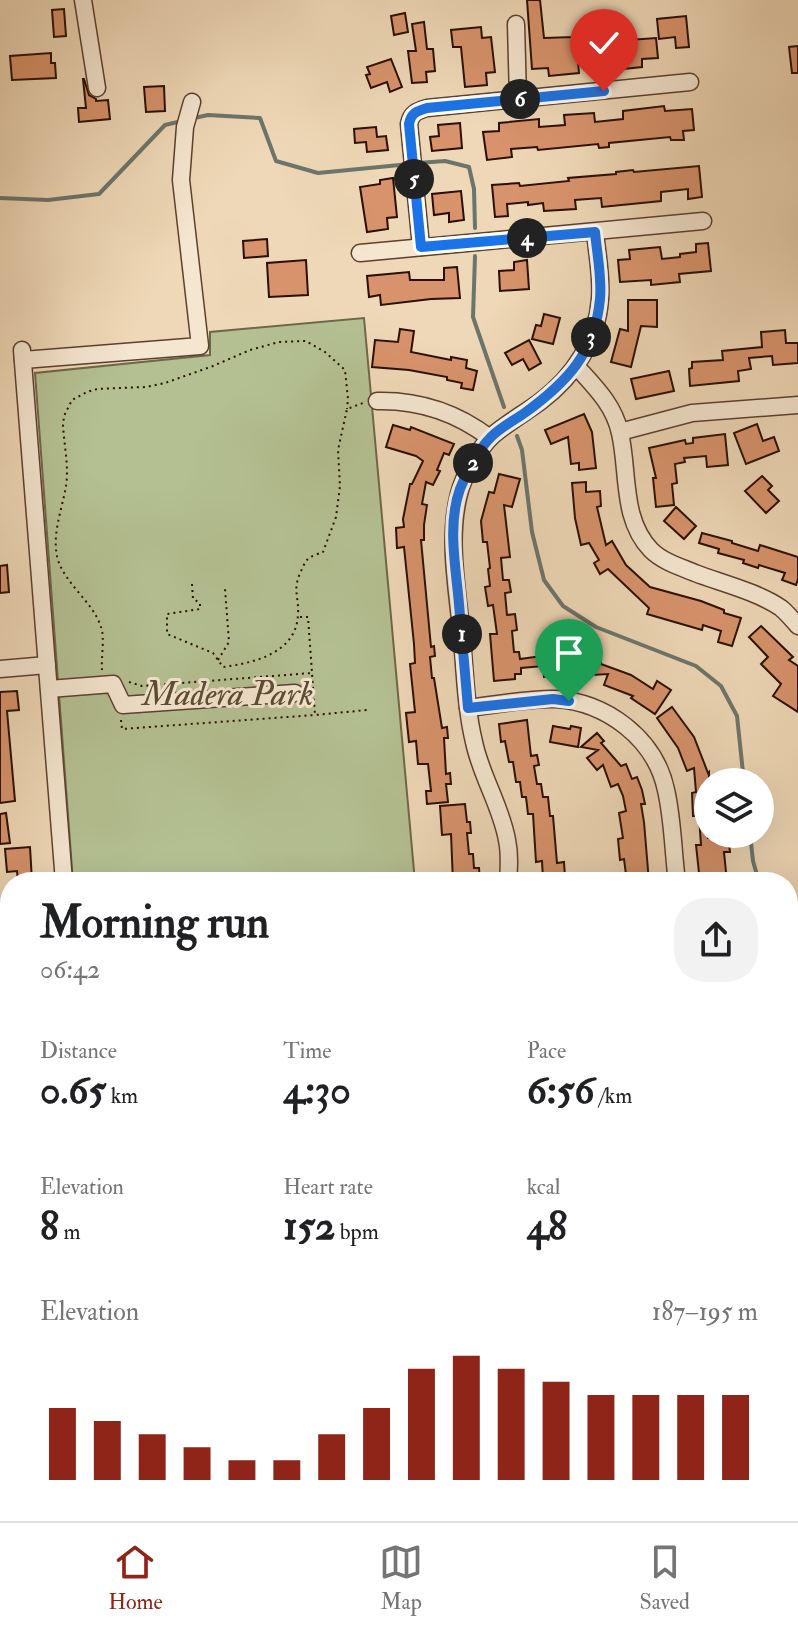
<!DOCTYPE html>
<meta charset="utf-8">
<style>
:root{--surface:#fff;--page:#f2f2f2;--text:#202124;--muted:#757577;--line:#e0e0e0;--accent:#8f2418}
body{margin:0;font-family:"IM FELL Double Pica",serif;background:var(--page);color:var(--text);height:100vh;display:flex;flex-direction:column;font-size:30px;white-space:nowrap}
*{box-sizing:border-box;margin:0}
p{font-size:26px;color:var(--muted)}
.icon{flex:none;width:44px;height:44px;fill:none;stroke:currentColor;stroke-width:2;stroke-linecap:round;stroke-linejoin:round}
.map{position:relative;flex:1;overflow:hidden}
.panel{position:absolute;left:0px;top:872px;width:798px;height:650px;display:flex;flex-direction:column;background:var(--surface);border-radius:32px 32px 0 0;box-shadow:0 8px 32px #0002}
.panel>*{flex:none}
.controls{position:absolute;left:694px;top:768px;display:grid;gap:16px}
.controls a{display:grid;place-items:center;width:80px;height:80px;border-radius:50%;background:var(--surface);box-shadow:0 8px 32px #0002;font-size:40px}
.pin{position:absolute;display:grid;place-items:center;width:68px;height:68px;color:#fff;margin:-82px -34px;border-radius:50% 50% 50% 0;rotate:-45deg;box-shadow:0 0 8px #0007}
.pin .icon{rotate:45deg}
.km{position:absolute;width:40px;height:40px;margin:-20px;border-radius:50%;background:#222;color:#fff;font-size:22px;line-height:40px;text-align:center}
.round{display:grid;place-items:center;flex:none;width:84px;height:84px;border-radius:32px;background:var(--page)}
.summary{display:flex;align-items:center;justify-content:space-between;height:136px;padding:0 40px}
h1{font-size:44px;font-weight:700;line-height:60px}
.figures{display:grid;grid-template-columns:repeat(3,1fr);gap:12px;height:136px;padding:8px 40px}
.figures div{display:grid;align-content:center}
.figures b{font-size:40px;font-weight:700}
.figures small{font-size:22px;font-weight:400}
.figures p{font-size:22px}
.chart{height:224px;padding:16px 40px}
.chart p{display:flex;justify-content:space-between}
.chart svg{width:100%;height:144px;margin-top:8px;stroke:var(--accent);stroke-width:6}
.dock{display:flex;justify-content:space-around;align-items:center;height:112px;border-top:2px solid var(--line);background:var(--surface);font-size:22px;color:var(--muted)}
.dock a{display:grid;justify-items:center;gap:4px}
.dock .active{color:var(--accent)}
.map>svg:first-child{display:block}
.green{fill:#b4c092;stroke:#6f6749;stroke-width:2}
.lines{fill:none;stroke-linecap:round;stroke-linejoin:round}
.stream{stroke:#6d756b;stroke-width:4}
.building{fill:#d8936c;stroke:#2a0e00;stroke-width:2}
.minor-casing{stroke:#5b402e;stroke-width:19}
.path{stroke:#2a0e00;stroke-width:2;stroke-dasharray:2 4;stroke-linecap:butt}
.minor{stroke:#f5e6d0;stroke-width:16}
.route-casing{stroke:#fff;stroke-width:16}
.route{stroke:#1a73e8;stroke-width:10}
.labels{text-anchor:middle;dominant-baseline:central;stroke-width:6;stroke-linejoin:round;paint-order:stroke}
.park-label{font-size:34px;font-style:italic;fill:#5a4c33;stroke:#f5e6d0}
</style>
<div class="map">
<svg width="798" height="1521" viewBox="0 0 798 1521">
<rect width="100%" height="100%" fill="#efd8b7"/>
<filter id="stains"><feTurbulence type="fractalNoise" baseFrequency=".0025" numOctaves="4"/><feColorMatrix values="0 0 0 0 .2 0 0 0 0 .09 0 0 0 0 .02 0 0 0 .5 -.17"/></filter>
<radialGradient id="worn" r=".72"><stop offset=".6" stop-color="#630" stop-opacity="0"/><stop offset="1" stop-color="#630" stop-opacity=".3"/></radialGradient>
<!-- green -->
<polygon class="green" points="364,318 415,882 73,882 35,373 210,355 210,332"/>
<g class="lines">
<!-- stream -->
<g class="stream">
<polyline points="190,119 208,115 260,118 276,161 318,173 410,164"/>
<polyline points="418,163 445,161 469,167 474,189 475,228"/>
<polyline points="0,198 48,200 99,194 165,125 182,121"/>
<polyline points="475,256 473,317 504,407"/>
<polyline points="517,436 522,450 532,532 544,580 563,606 596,627 696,666 721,686 737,716 744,782"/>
<polyline points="750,834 753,861 759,882"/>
<polyline points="788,904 798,908"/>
</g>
</g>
<!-- building -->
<g class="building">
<polygon points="527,0 540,0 544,38 573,37 573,44 656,38 658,58 642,59 642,67 614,70 613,62 597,64 597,60 578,62 579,73 549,76 548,68 532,69"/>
<polygon points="64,9 66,36 54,37 52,10"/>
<polygon points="405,13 408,32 394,35 391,16"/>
<polygon points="686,16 689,47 676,48 675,37 659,39 657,19"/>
<polygon points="424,22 427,49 433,49 435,71 426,72 427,82 412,83 408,51 416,51 412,24"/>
<polygon points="481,27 482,38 491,37 495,72 486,73 487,85 465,87 461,47 453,47 451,30"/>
<polygon points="798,46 798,73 792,73 789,47"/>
<polygon points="51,53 51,63 55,63 56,78 12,80 10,56"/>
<polygon points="391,59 402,87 390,92 387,82 371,88 366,75 370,74 367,67"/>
<polygon points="83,79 84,79 89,95 96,99 96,101 108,100 110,119 79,122 78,108 86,108"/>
<polygon points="164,86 165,111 146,112 144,87"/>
<polygon points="664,106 665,111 692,109 694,130 683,131 684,140 671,140 670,137 609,143 609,147 599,148 598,144 538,150 537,147 511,149 512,157 487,160 483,132 499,131 499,123 539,119 539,127 565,125 564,115 594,113 595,122 623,119 623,111"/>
<polygon points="460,123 462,148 432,151 430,137 439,136 438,125"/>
<polygon points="376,127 377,137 386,136 388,150 367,152 366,142 355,143 354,129"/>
<polygon points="699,166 702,197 688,199 688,189 661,192 661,201 602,207 601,198 575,200 576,209 544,211 543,203 528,205 528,202 507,204 508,216 495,217 492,185 519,183 520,186 569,181 568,178 616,174 616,172 633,170 634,172"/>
<polygon points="393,178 397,217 387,218 388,229 367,232 360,187 380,184 380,180"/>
<polygon points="461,191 464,220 449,222 449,213 434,215 432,194"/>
<polygon points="267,239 268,256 244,258 243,241"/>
<polygon points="708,243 711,271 679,274 680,282 651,285 651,280 620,282 618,260 630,259 629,250 660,247 662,259 680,257 680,254 696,252 696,244"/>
<polygon points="306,260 308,295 269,297 267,263"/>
<polygon points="527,260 529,289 500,291 499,271 514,270 514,262"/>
<polygon points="457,267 460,298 431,299 381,305 380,295 369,297 367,276 409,272 410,280 444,280 444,268"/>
<polygon points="628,300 657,300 657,327 641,326 631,367 611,362 620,329 628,331"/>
<polygon points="544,314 560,318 553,344 532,339 536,325 541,326"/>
<polygon points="400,329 414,331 411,352 451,360 451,357 467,360 466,368 477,371 473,390 461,388 462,383 447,380 447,377 409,370 372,367 375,340 398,342"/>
<polygon points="785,330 786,343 798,343 798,363 773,365 772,356 749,358 751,369 738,371 739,381 690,386 689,369 692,368 692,362 723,360 722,351 762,347 761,332"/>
<polygon points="529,340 541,363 529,370 523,359 512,365 505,353"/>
<polygon points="669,371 674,391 636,399 631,379"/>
<polygon points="584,414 592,432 596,468 579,470 579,463 571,464 568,437 551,444 545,430"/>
<polygon points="757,424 763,441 774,437 779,451 746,464 734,433"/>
<polygon points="393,425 410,430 411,427 454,444 449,455 444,453 437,470 440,471 433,485 426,482 422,504 427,505 424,525 424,540 421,540 431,647 434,646 435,656 430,657 432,678 434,678 442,728 447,727 448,738 444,738 446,774 450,773 451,784 446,784 448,802 427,804 426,791 431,791 428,764 418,764 416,741 409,742 406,713 415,712 410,664 415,663 414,644 404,547 397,548 396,528 404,527 403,519 410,484 412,484 423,461 416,456 386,447"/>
<polygon points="725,434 728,465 707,467 706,456 684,458 685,462 675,464 677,483 672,484 674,505 656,507 653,478 656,478 649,448 685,440 686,444 693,443 693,438"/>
<polygon points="499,474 520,479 512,507 504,505 510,557 501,558 503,580 509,580 511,592 505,593 507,615 515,614 517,630 512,631 514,652 519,652 520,659 542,656 542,654 548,653 547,645 562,643 564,660 601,658 601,664 631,675 653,689 657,681 671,690 655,714 631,698 633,696 604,685 608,674 574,676 573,674 544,677 543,666 521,668 521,674 515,674 515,679 494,681 490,634 497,634 493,605 488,606 485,587 490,586 488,569 490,568 487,542 483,542 481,521 489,492 494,493"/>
<polygon points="762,476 772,486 768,490 779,501 766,513 745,491"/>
<polygon points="586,482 586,492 600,491 601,506 597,507 606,545 612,541 626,565 650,587 701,601 724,610 724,613 741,618 732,646 718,642 721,631 703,625 702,630 647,614 649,608 608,569 600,574 594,563 599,560 589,543 581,545 575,518 572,483"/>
<polygon points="676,507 696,526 684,539 664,521"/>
<polygon points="702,533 732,541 732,543 758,551 760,545 798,557 798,579 796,585 782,580 785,573 759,565 758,568 743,563 744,560 718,553 719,549 699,543"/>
<polygon points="7,565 9,592 0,593 0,566"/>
<polygon points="761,626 793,657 789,660 798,666 798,712 773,696 781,684 761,664 768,657 749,637"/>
<polygon points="17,691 19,710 7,711 15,801 0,803 0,692"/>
<polygon points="672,707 694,737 708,773 709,772 708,838 728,836 730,852 724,852 727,882 700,882 696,845 701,845 699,816 693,816 692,793 696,792 694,768 687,771 678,748 657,718"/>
<polygon points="527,720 531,756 537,755 539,765 534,766 537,784 541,784 543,797 548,797 550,816 553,816 557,863 564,862 565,877 543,879 542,861 536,862 533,814 528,814 526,797 522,797 520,782 516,782 513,762 509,762 505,741 501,742 499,724"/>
<polygon points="553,726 570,729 571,726 581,728 578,747 550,742"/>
<polygon points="597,733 604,741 601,743 621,766 626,764 632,779 637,777 642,790 645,804 641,804 644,822 649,882 627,882 624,859 620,860 618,839 623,838 619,813 626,811 623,796 618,784 611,787 603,765 597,770 587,758 598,750 581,747"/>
<polygon points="465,804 467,822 470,822 471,833 467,833 469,854 473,854 474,868 479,868 480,882 453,882 451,834 442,835 440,806"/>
<polygon points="6,813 10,843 0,844 0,814"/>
<polygon points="30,847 32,881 18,882 17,871 7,872 5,849"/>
<polygon points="798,990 798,1020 788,1021 788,991"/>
<polygon points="10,1310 10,1333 0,1334 0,1311"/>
<polygon points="798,1361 798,1377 788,1378 788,1362"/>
<polygon points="10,1436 10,1481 0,1484 0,1469 9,1466 0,1439"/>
<polygon points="798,1497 798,1512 788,1513 788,1498"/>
<polygon points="41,1512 70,1512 70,1521 42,1521"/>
<polygon points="146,1512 169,1512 170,1521 147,1521"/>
<polygon points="277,1512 301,1512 302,1521 278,1521"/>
<rect x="375" y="1512" width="19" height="9"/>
<polygon points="576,1512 604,1512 605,1521 577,1521"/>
<polygon points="635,1512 737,1512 738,1518 714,1521 635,1521"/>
<polygon points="739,1512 758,1512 759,1521 739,1521"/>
</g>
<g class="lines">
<defs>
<g id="minor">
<polyline points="83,0 97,88"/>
<polyline points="516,24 518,99"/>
<path d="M421 247 409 124C411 113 417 111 427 108L690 82"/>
<polyline points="360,253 703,221"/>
<polyline points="22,350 64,882"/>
<polyline points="23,360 200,346 181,180 185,127 192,102"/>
<path d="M577 367C595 387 614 405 620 433 629 472 621 519 651 550 663 562 681 567 695 573 721 583 758 592 781 608 787 613 793 620 798 626"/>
<path d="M377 401C420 400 456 412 490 438"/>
<polyline points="620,432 692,413 798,405"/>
<polyline points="0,669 47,665"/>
<polyline points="49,689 113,684 123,705 295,693"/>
<path d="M468 708C494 705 530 698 555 699 606 702 655 738 666 790 673 820 673 852 677 882"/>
<path d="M508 882C509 868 510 854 507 840 501 806 481 776 474 742 466 709 465 673 462 639 458 592 447 540 459 494 463 477 479 448 492 436 507 423 525 413 541 401 574 376 597 341 600 299 602 277 597 254 595 232"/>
<polyline points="798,1057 794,1069 798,1119"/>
<polyline points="0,1361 10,1360"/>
<polyline points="788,1411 798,1410"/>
<polyline points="114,1512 115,1521"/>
<polyline points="342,1512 343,1521"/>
<polyline points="555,1512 555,1521"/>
</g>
</defs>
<!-- minor casing -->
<use href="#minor" class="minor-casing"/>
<!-- path -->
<g class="path">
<path d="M192 584 193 599 200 603V609L167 614V634L213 653 223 667C254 663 297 653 298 614 299 595 292 591 301 571 303 568 304 563 307 560 310 556 318 554 323 552L336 517 340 486 338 450 347 409 363 403"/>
<polyline points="300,617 308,617 315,715 367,710"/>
<polyline points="218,660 229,642 225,589"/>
<path d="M102 670C101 658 105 637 101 627 93 602 66 585 58 560 51 536 62 510 66 486 69 466 64 444 63 425L64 416 72 400 87 392 97 389 146 387 165 383 213 366 250 350 279 342 306 341 325 352 345 370 348 399 347 409"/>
<polyline points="129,682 142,686 312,673"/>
<polyline points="121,720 122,729 315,715"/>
</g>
<!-- minor -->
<use href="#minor" class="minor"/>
</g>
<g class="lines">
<defs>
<path id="route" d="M569 701 553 699 468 708C465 673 462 639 459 604 456 568 447 525 460 489 467 472 478 450 491 437 501 427 515 420 526 412 567 382 595 353 600 299 602 277 597 254 595 232L421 247 409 124C411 113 417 111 427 108L604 91"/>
</defs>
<!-- route casing -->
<use href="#route" class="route-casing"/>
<!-- route -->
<use href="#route" class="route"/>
</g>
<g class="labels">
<!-- park labels -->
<g class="park-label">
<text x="228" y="694">Madera Park</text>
</g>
</g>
<rect width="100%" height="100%" filter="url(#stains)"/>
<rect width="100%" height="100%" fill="url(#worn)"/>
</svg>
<div class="controls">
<a><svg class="icon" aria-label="layers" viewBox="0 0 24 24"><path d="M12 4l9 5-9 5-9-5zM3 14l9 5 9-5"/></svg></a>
</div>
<div class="pin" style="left:569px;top:701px;background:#1e9e55"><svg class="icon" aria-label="arrive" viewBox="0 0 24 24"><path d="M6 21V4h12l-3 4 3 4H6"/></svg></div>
<div class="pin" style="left:604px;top:91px;background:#d93025"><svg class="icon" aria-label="check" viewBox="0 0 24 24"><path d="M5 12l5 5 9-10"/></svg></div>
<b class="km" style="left:462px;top:634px">1</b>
<b class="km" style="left:473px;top:463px">2</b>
<b class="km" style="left:591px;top:337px">3</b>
<b class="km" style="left:527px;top:238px">4</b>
<b class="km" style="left:414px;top:179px">5</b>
<b class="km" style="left:520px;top:99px">6</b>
<section class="panel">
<div class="summary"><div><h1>Morning run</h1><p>06:42</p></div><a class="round"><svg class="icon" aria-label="share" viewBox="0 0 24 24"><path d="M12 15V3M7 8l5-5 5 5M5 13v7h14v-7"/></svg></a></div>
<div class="figures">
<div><p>Distance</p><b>0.65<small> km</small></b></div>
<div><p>Time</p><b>4:30</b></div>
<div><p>Pace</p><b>6:56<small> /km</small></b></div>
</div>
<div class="figures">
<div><p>Elevation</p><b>8<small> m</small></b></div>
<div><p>Heart rate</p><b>152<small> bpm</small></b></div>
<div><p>kcal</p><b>48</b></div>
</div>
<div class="chart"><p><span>Elevation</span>187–195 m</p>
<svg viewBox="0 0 160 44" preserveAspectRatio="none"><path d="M5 44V22M15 44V26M25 44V30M35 44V34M45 44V38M55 44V38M65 44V30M75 44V22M85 44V10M95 44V6M105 44V10M115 44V14M125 44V18M135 44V18M145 44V18M155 44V18"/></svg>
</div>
</section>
</div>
<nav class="dock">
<a class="active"><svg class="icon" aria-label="home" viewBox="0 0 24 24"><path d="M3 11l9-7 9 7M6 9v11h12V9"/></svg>Home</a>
<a><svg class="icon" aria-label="map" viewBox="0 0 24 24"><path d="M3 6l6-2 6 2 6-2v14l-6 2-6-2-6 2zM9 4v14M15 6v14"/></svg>Map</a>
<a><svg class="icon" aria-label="saved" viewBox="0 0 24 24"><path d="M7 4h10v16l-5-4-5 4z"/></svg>Saved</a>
</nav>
